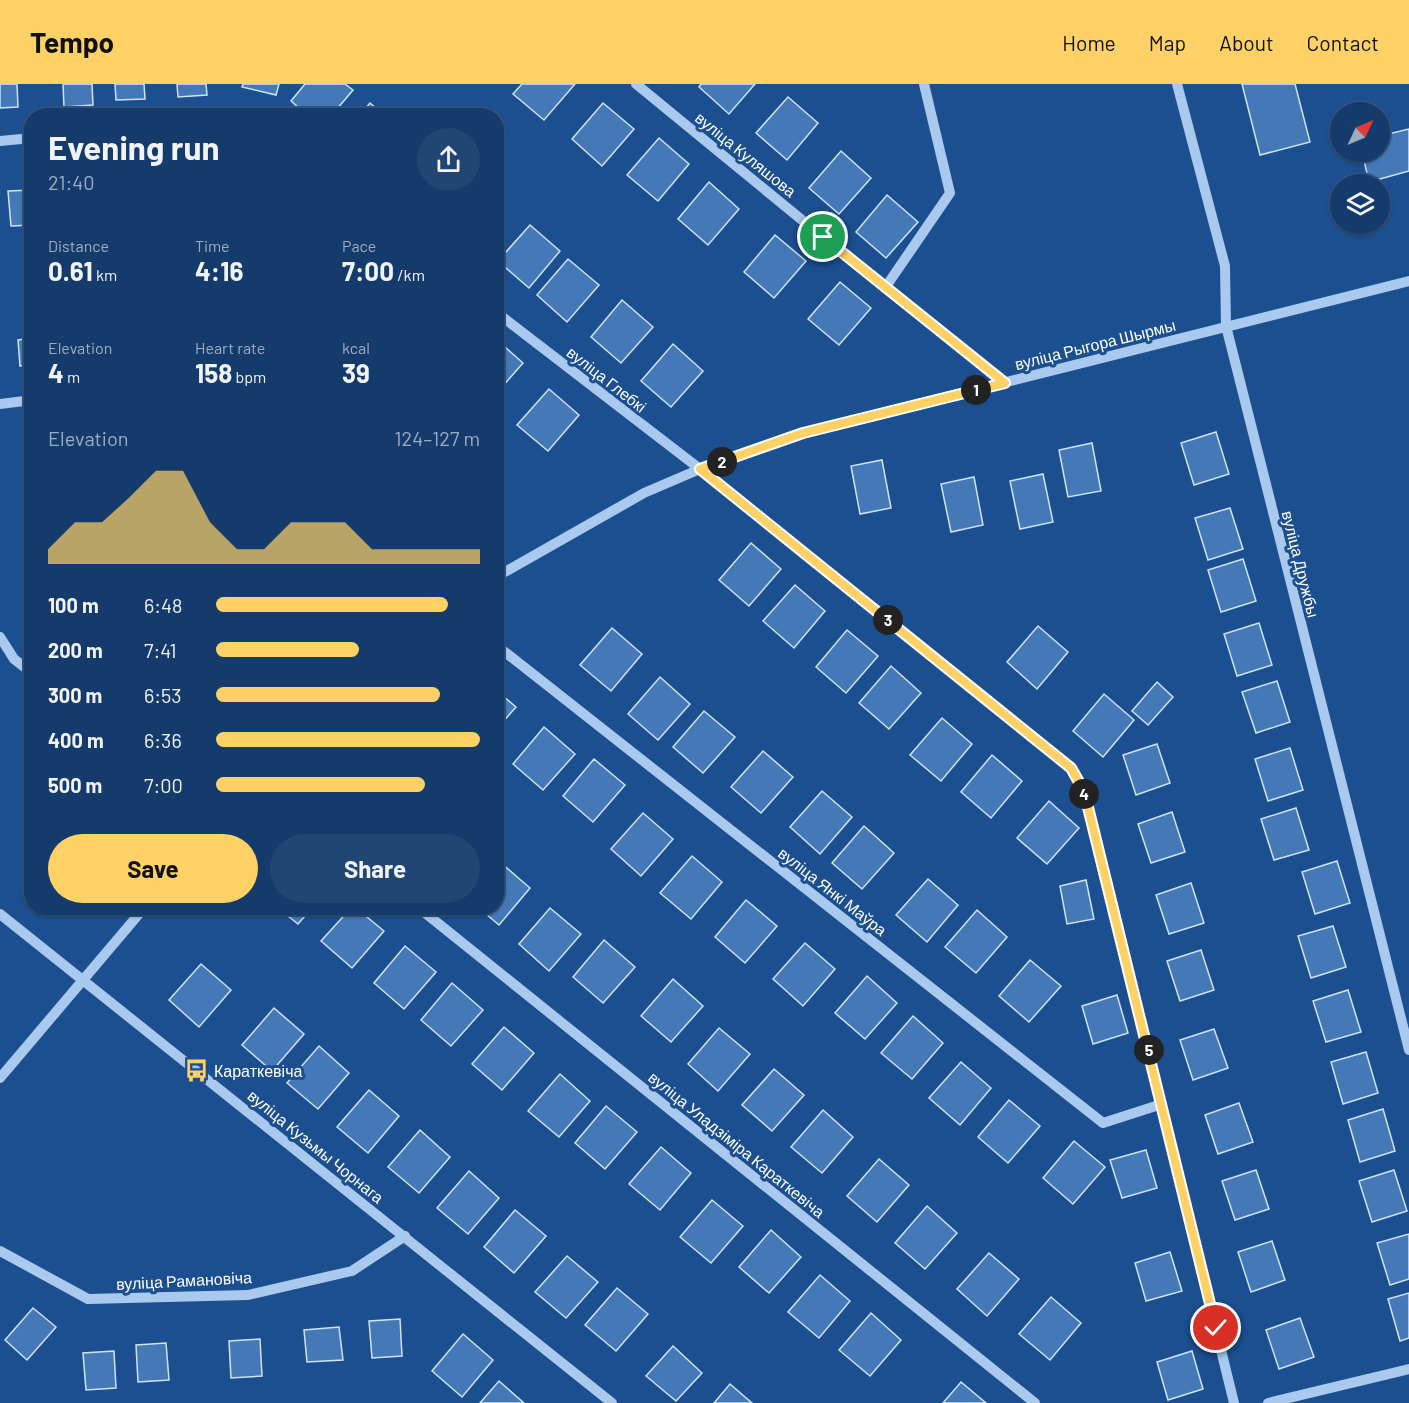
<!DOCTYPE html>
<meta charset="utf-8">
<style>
:root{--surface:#143b6b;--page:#214673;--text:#f1f3f6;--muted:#9dadc1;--line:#33557e;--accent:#ffd166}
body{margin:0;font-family:Barlow,sans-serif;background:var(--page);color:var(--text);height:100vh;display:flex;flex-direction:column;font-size:22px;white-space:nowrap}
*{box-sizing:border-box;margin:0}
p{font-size:20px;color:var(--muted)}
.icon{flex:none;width:33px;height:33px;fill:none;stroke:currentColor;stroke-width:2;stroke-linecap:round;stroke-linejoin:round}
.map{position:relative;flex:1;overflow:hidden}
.details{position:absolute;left:24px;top:24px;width:480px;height:807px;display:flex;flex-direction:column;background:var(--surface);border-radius:24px;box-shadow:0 2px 4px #0004,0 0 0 2px var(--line)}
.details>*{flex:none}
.needle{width:39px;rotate:46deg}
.tools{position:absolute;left:1330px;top:18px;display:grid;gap:12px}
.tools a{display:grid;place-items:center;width:60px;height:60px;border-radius:50%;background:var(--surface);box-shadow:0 2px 4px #0004,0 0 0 2px var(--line);font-size:30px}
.pin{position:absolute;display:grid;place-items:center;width:51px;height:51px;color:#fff;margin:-26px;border:3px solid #fff;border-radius:50%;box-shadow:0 2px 6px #0007}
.km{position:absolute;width:30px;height:30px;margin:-15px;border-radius:50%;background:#222;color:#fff;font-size:16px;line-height:30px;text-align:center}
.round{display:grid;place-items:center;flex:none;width:63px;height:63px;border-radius:32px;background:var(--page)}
.summary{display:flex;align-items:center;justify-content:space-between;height:102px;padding:0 24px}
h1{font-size:33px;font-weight:700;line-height:45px}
.metrics{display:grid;grid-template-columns:repeat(3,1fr);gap:9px;height:102px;padding:6px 24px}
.metrics div{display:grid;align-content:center}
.metrics b{font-size:26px;font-weight:700}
.metrics small{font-size:16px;font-weight:400}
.metrics p{font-size:16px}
.chart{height:168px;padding:12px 24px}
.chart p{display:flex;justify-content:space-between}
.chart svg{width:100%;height:108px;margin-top:6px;fill:var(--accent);opacity:.7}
.primary-button{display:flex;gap:12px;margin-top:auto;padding:12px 24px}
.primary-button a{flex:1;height:69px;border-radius:36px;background:var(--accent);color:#111;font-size:24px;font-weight:700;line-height:69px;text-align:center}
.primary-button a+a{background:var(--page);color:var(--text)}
ul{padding:0 24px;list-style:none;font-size:20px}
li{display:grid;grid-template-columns:96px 72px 1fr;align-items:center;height:45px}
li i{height:15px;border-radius:8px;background:var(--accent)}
header{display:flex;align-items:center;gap:36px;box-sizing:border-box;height:84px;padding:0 30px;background:var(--accent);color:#111}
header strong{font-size:28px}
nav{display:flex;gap:33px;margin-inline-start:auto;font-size:21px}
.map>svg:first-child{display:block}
.building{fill:#4478b7;stroke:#cfe3fa;stroke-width:1.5}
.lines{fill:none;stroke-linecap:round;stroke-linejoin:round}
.minor{stroke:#a9c9ee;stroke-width:10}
.route-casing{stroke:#fff;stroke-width:12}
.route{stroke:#ffd166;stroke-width:8}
.labels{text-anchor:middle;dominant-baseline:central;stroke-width:6;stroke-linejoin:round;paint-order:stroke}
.street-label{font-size:16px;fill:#fff;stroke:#1b4f8f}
.poi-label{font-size:16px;fill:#fff;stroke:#1b4f8f;text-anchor:start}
</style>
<header>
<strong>Tempo</strong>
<nav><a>Home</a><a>Map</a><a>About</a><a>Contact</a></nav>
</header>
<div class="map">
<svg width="1409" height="1319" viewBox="0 0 1409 1319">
<rect width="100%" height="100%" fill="#1b4f8f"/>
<!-- building -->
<g class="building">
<polygon points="0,0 17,0 18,23 0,24"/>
<polygon points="63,0 92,0 93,21 64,23"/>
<polygon points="115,0 144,0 145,15 116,16"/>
<polygon points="177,0 206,0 207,11 178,13"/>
<polygon points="243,0 279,0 276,11 242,3"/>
<polygon points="305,0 345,0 353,6 331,32 308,32 291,17"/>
<polygon points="522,0 575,0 544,36 513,10"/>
<polygon points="701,0 755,0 729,30 699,3"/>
<polygon points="1242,0 1295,0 1310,58 1260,71"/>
<polygon points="788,13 818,39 787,76 756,49"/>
<polygon points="370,19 385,32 359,32"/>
<polygon points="603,19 634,45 602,82 572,55"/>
<polygon points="1409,45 1409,87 1369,98 1362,68 1380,68 1380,52"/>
<polygon points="659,54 689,80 658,117 627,91"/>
<polygon points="841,67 871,94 839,130 809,104"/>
<polygon points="709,98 739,125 708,161 678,135"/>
<polygon points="32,106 32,141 11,142 8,107"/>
<polygon points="887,111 918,138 886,174 856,148"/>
<polygon points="530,141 560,167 529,204 498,177"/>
<polygon points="775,151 806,177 774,214 744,188"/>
<polygon points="568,175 599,201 567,238 537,211"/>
<polygon points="840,198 871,224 839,261 808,235"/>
<polygon points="622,216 653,243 621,279 591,253"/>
<polygon points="32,254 32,281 20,282 18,256"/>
<polygon points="496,255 523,279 496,310"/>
<polygon points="673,260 703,287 671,323 641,297"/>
<polygon points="549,305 579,331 548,367 517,341"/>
<polygon points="32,341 32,368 31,368 28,342"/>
<polygon points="1216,348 1229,390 1194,401 1181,359"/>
<polygon points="1092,359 1101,407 1068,413 1059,366"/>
<polygon points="882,376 891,424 860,430 851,382"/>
<polygon points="1043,390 1053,438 1020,445 1010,397"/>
<polygon points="974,393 983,441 951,448 941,400"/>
<polygon points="1230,424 1243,465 1208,476 1195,434"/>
<polygon points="751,459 781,485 749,522 719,496"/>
<polygon points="1243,475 1256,517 1221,528 1208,486"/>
<polygon points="795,501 825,527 794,564 763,537"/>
<polygon points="1259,539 1272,581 1237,592 1224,550"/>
<polygon points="1038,542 1068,568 1037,605 1007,578"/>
<polygon points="612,544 642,570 611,607 580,581"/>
<polygon points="847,546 878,572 846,609 816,583"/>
<polygon points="891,582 921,609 889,645 859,619"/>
<polygon points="660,593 690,620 658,656 628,630"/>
<polygon points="1277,597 1290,638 1256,649 1242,608"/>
<polygon points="1157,598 1173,613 1148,641 1132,627"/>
<polygon points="496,606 516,623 496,646"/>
<polygon points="1104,610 1134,636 1103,673 1073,647"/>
<polygon points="704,627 735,653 703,689 673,663"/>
<polygon points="942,634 972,660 941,697 910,671"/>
<polygon points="544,643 575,670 543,706 513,680"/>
<polygon points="1157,660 1170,699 1136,711 1123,671"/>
<polygon points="1290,664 1303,706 1268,717 1255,675"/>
<polygon points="763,667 793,693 761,729 731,703"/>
<polygon points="992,671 1022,697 991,734 961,708"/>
<polygon points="594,675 625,701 593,738 563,712"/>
<polygon points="822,707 852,733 820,770 790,743"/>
<polygon points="1049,717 1079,744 1047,780 1017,754"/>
<polygon points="1296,724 1309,766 1274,776 1261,735"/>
<polygon points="1172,728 1185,768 1151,779 1138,740"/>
<polygon points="643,729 673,755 641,792 611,765"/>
<polygon points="864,742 894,769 862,805 832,779"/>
<polygon points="692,772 722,798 691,835 660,809"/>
<polygon points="1337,777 1350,819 1315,830 1302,788"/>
<polygon points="500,778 530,804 499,841 479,824 496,824 496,783"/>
<polygon points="928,795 958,821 927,858 896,831"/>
<polygon points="1086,796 1094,835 1067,840 1060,802"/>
<polygon points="1191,799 1204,839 1169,850 1156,811"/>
<polygon points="746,816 777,842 745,879 715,853"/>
<polygon points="278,824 312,824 298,840"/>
<polygon points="351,824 356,824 384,847 352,884 321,857"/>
<polygon points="550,824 581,850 549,887 519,860"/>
<polygon points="977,826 1007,853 976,889 945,863"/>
<polygon points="1333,842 1346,883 1311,894 1298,852"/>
<polygon points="604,856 635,883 603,919 573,893"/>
<polygon points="805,859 835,885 803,922 773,895"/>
<polygon points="405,862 436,888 404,925 374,899"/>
<polygon points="1201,866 1214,906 1180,917 1167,877"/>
<polygon points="1030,876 1061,902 1029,938 999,912"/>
<polygon points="201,880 231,906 199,943 169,916"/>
<polygon points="867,892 897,919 865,955 835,929"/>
<polygon points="673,895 703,922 671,958 641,932"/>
<polygon points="452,899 483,926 451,962 421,936"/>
<polygon points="1348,906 1361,948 1326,958 1313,917"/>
<polygon points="1117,911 1128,949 1093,960 1082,922"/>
<polygon points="274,924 304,950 272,987 242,961"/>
<polygon points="913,932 943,959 912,995 881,969"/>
<polygon points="504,943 534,969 502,1006 472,980"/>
<polygon points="719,944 750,970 718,1007 688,980"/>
<polygon points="1214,945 1228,984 1193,996 1180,956"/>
<polygon points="319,962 349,989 318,1025 287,999"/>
<polygon points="1366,968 1378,1009 1343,1020 1331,978"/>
<polygon points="961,978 991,1004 960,1041 929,1014"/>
<polygon points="774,985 804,1011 772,1047 742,1021"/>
<polygon points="560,990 590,1017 559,1053 528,1027"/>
<polygon points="369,1006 399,1032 368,1069 337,1043"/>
<polygon points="1009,1016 1040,1042 1008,1079 978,1053"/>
<polygon points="1239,1019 1253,1058 1218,1070 1205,1031"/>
<polygon points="606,1022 637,1048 605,1085 575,1059"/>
<polygon points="1383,1025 1395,1067 1360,1078 1348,1036"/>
<polygon points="823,1026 853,1053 822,1089 791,1063"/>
<polygon points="420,1046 450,1073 419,1109 388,1083"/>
<polygon points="1074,1057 1105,1083 1073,1120 1043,1094"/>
<polygon points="661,1063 691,1089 660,1126 629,1100"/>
<polygon points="1146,1066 1157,1104 1122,1114 1110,1076"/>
<polygon points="879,1075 909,1101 877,1138 847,1112"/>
<polygon points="1256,1086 1269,1125 1235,1136 1222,1097"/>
<polygon points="1394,1086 1407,1127 1372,1138 1359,1097"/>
<polygon points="469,1087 499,1114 468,1150 437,1124"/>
<polygon points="712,1116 743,1142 711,1179 680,1153"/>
<polygon points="927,1122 957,1149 925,1185 895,1159"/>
<polygon points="515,1126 546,1152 514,1189 484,1163"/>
<polygon points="771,1146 801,1173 769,1209 739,1183"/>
<polygon points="1409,1150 1409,1195 1390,1201 1377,1159"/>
<polygon points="1272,1157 1285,1196 1251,1208 1238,1168"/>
<polygon points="1170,1168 1182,1207 1146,1217 1135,1179"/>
<polygon points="989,1169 1019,1195 987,1232 957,1205"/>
<polygon points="567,1172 598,1198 566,1234 535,1208"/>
<polygon points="820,1191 850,1217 819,1254 788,1228"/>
<polygon points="617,1204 648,1230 616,1267 585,1241"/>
<polygon points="1409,1209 1409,1254 1400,1257 1388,1215"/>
<polygon points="1051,1213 1081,1239 1050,1276 1019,1250"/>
<polygon points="33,1224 56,1243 27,1276 5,1256"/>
<polygon points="871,1229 901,1256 870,1292 839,1266"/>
<polygon points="1300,1234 1314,1273 1279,1285 1266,1246"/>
<polygon points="400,1235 402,1272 372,1274 369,1237"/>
<polygon points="339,1243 343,1276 307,1278 304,1246"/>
<polygon points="463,1250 493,1276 462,1313 432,1287"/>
<polygon points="260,1255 262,1292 231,1294 229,1257"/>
<polygon points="166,1259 169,1296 138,1298 136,1261"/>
<polygon points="673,1262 702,1289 676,1317 646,1292"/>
<polygon points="114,1267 116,1304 86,1306 83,1269"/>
<polygon points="1192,1267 1203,1305 1168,1316 1157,1278"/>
<polygon points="499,1297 524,1319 480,1319"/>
<polygon points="961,1298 986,1319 943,1319"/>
<polygon points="730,1300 752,1319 714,1319"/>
</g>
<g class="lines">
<!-- minor -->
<g class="minor">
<polyline points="636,0 885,204 1005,299"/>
<polyline points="1177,0 1225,182 1226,242 1409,966"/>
<polyline points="235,32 242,32"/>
<polyline points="0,57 32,54"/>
<polyline points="885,204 950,109 924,0"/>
<polyline points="496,228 700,385 1071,684 1084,707 1234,1319"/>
<polyline points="0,320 32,316"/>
<polyline points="496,493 644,409 700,385 803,349 1409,197"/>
<polyline points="0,553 14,575 32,589"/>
<polyline points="496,561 1103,1039 1162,1020"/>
<polyline points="419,824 1035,1319"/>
<polyline points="0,830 612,1319"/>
<polyline points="0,994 144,824"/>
<polyline points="0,1167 88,1215 248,1211 352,1187 405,1152"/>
<polyline points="1268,1319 1409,1285"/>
</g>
</g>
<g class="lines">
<defs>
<polyline id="route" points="823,153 1005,299 803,349 700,385 1071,684 1084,707 1216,1244"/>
</defs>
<!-- route casing -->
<use href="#route" class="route-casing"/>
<!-- route -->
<use href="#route" class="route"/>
</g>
<!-- icons -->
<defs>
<symbol id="bus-bare" viewBox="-9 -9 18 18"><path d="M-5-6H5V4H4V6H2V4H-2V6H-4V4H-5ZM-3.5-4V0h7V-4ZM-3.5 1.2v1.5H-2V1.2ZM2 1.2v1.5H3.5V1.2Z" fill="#ffd166" stroke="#1b4f8f" stroke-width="2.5" paint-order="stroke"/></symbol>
</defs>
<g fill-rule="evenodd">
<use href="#bus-bare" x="180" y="970" width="33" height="33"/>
</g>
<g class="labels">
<!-- street labels -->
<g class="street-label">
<text transform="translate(746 70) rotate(39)">вуліца Куляшова</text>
<text transform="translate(1095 260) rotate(-14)">вуліца Рыгора Шырмы</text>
<text transform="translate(607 295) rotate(38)">вуліца Глебкі</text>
<text transform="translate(1301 480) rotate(76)">вуліца Дружбы</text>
<text transform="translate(833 807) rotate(38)">вуліца Янкі Маўра</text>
<text transform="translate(737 1060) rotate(39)">вуліца Уладзіміра Караткевіча</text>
<text transform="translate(316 1062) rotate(39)">вуліца Кузьмы Чорнага</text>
<text transform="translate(184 1196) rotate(-3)">вуліца Рамановіча</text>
</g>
<!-- poi labels -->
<g class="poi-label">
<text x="214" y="986">Караткевіча</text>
</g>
</g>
</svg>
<div class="tools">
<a><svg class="needle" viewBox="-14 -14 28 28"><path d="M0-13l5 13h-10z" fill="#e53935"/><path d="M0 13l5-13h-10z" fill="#9dadc1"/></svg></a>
<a><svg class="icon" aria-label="layers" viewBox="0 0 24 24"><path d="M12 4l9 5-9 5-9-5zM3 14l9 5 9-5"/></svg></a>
</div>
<div class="pin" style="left:823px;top:153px;background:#1e9e55"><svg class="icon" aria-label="arrive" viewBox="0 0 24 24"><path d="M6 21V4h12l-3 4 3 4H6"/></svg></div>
<div class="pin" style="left:1216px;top:1244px;background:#d93025"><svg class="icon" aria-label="check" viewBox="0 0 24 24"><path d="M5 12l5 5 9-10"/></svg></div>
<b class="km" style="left:976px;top:306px">1</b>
<b class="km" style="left:722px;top:378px">2</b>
<b class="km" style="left:888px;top:536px">3</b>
<b class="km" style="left:1084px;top:710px">4</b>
<b class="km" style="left:1149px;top:966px">5</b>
<section class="details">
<div class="summary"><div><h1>Evening run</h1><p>21:40</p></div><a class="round"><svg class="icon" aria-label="share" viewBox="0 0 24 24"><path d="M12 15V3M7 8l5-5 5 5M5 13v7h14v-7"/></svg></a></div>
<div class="metrics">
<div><p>Distance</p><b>0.61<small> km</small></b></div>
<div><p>Time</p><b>4:16</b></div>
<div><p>Pace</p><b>7:00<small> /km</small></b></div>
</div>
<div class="metrics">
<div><p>Elevation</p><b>4<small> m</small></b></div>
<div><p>Heart rate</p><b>158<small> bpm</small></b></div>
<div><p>kcal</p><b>39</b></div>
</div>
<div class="chart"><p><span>Elevation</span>124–127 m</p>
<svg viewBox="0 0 160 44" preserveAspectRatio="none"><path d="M0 44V38L10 27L20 27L30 17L40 6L50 6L60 27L70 38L80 38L90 27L100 27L110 27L120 38L130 38L140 38L150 38L160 38V44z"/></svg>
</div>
<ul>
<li><b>100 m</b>6:48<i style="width:88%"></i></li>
<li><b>200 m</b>7:41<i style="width:54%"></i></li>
<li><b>300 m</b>6:53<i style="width:85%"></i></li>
<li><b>400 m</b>6:36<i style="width:100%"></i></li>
<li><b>500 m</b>7:00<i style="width:79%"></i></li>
</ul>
<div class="primary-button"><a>Save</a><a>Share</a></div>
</section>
</div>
